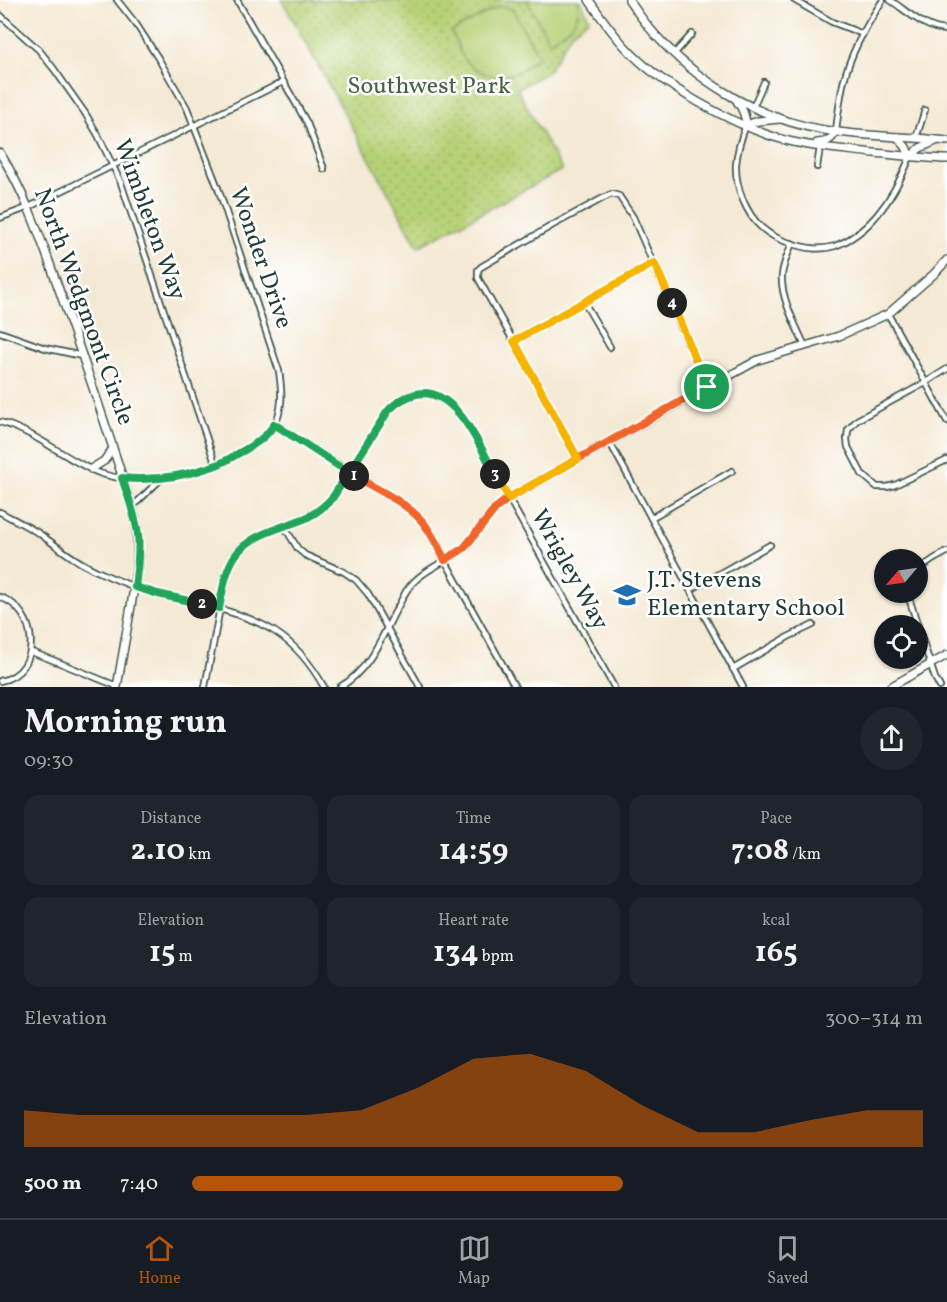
<!DOCTYPE html>
<meta charset="utf-8">
<style>
:root{--surface:#171b24;--page:#20242c;--text:#f1f3f6;--muted:#9ea1a6;--line:#363941;--accent:#b45309}
body{margin:0;font-family:Vollkorn,serif;background:var(--page);color:var(--text);height:100vh;display:flex;flex-direction:column;font-size:22px;white-space:nowrap}
*{box-sizing:border-box;margin:0}
p{font-size:20px;color:var(--muted)}
.icon{flex:none;width:33px;height:33px;fill:none;stroke:currentColor;stroke-width:2;stroke-linecap:round;stroke-linejoin:round}
.map{position:relative;height:687px;overflow:hidden}
.panel{display:flex;flex-direction:column;background:var(--surface);flex:1}
.panel>*{flex:none}
.needle{width:39px;rotate:241deg}
.fabs{position:absolute;left:874px;top:549px;display:grid;gap:12px}
.fabs a{display:grid;place-items:center;width:54px;height:54px;border-radius:50%;background:var(--surface);box-shadow:0 2px 4px #0004;font-size:30px}
.pin{position:absolute;display:grid;place-items:center;width:51px;height:51px;color:#fff;margin:-26px;border:3px solid #fff;border-radius:50%;box-shadow:0 2px 6px #0007}
.km{position:absolute;width:30px;height:30px;margin:-15px;border-radius:50%;background:#222;color:#fff;font-size:16px;line-height:30px;text-align:center}
.round{display:grid;place-items:center;flex:none;width:63px;height:63px;border-radius:32px;background:var(--page)}
.summary{display:flex;align-items:center;justify-content:space-between;height:102px;padding:0 24px}
h1{font-size:33px;font-weight:700;line-height:45px}
.stats{display:grid;grid-template-columns:repeat(3,1fr);gap:9px;height:102px;padding:6px 24px}
.stats div{display:grid;align-content:center;border-radius:15px;background:var(--page);text-align:center}
.stats b{font-size:30px;font-weight:700}
.stats small{font-size:16px;font-weight:400}
.stats p{font-size:16px}
.chart{height:168px;padding:12px 24px}
.chart p{display:flex;justify-content:space-between}
.chart svg{width:100%;height:108px;margin-top:6px;fill:var(--accent);opacity:.7}
ul{padding:0 24px;list-style:none;font-size:20px}
li{display:grid;grid-template-columns:96px 72px 1fr;align-items:center;height:45px}
li i{height:15px;border-radius:8px;background:var(--accent)}
.tab-bar{display:flex;justify-content:space-around;align-items:center;height:84px;border-top:2px solid var(--line);background:var(--surface);font-size:16px;color:var(--muted)}
.tab-bar a{display:grid;justify-items:center;gap:3px}
.tab-bar .current{color:var(--accent)}
.map>svg:first-child{display:block}
.park{fill:url(#park-dots);stroke:#6a8755;stroke-width:1.5}
.pitch{fill:#b6d176;stroke:#6a8755;stroke-width:1.5}
.lines{fill:none;stroke-linecap:round;stroke-linejoin:round}
.street-casing{stroke:#3f574c;stroke-width:8}
.secondary-casing{stroke:#3f574c;stroke-width:10}
.street{stroke:#fff;stroke-width:4.5}
.secondary{stroke:#fff;stroke-width:7}
.split-1-casing{stroke:#fff;stroke-width:12}
.split-2-casing{stroke:#fff;stroke-width:12}
.split-3-casing{stroke:#fff;stroke-width:12}
.split-4-casing{stroke:#fff;stroke-width:12}
.split-5-casing{stroke:#fff;stroke-width:12}
.split-1{stroke:#f0652b;stroke-width:8}
.split-2{stroke:#22a559;stroke-width:8}
.split-3{stroke:#22a559;stroke-width:8}
.split-4{stroke:#f5b400;stroke-width:8}
.split-5{stroke:#f5b400;stroke-width:8}
.labels{text-anchor:middle;dominant-baseline:central;stroke-width:5;stroke-linejoin:round;paint-order:stroke}
.park-label{font-size:24px;fill:#456244;stroke:#fff}
.street-label{font-size:24px;fill:#1f3d34;stroke:#fff}
.poi-label{font-size:24px;fill:#1f3d34;stroke:#fff;text-anchor:start}
</style>
<div class="map">
<svg width="947" height="687" viewBox="0 0 947 687">
<defs>
<pattern id="park-dots" width="8" height="8" patternUnits="userSpaceOnUse" patternTransform="scale(1.5)"><rect width="8" height="8" fill="#b6d176"/><path d="M2 2h.1M6 6h.1" fill="none" stroke="#9cb467" stroke-width="1.8" stroke-linecap="round"/></pattern>
</defs>
<rect width="100%" height="100%" fill="#fff"/>
<filter id="ink" filterUnits="userSpaceOnUse"><feTurbulence type="fractalNoise" baseFrequency=".0167" numOctaves="2"/><feDisplacementMap in="SourceGraphic" scale="12" xChannelSelector="R" yChannelSelector="G"/><feConvolveMatrix kernelMatrix="1 2 1 2 8 2 1 2 1" color-interpolation-filters="sRGB"/></filter>
<filter id="wash" filterUnits="userSpaceOnUse"><feTurbulence type="fractalNoise" baseFrequency=".008" numOctaves="4" result="noise"/><feDisplacementMap in="SourceGraphic" scale="24" xChannelSelector="R" yChannelSelector="G"/><feGaussianBlur stdDeviation="1.35" result="paint"/><feColorMatrix in="noise" values="0 0 0 0 0 0 0 0 0 0 0 0 0 0 0 0 0 1.4 0 .05"/><feComposite in="paint" operator="in"/></filter>
<g filter="url(#wash)">
<rect width="100%" height="100%" fill="#f4e9d4"/>
<!-- park -->
<polygon class="park" points="282,0 581,0 589,19 571,33 548,72 517,89 562,170 418,247"/>
<!-- pitch -->
<g class="pitch">
<path d="M527 0H578C582 20 566 33 549 41Z"/>
<path d="M499 6 512 9 539 57C532 61 526 67 519 71 499 82 472 74 461 54 458 47 456 39 451 32Z"/>
</g>
</g>
<g filter="url(#ink)">
<g class="lines">
<defs>
<g id="street">
<polyline points="237,0 307,123 324,169"/>
<polyline points="794,0 832,22 863,34"/>
<path d="M890 0C907 11 926 30 947 30"/>
<polyline points="0,15 39,50 54,69 85,113 98,135 121,183 216,466"/>
<polyline points="674,54 692,34"/>
<polyline points="753,107 764,82"/>
<path d="M746 125C741 138 737 151 736 165 735 186 746 214 762 228 770 235 780 240 790 243 805 248 819 251 835 246 873 232 896 192 910 157"/>
<path d="M836 131C838 114 840 97 844 80 851 52 867 24 883 0"/>
<polyline points="916,138 925,110"/>
<polyline points="817,167 820,147"/>
<polyline points="0,218 29,207 283,82"/>
<path d="M792 243C788 254 783 264 782 275 780 297 796 326 805 346"/>
<polyline points="584,302 610,347"/>
<polyline points="888,314 947,421"/>
<polyline points="0,332 45,348 82,356"/>
<polyline points="514,341 654,263"/>
<polyline points="947,369 925,383 857,420 848,430 847,439 848,447 862,474 877,487 887,487 895,485 947,460"/>
<path d="M0 422C28 430 52 448 77 462 86 467 96 473 106 475 137 484 184 477 215 466 224 463 234 456 243 451 253 445 265 438 272 429 284 411 282 391 279 371L218 188 187 108 158 58 136 24 117 0"/>
<polyline points="274,424 402,504 420,518 426,526 515,687"/>
<polyline points="609,441 743,687"/>
<polyline points="578,459 542,392 478,278 478,270 481,267 553,225 609,195 612,194 619,196 633,217 707,387"/>
<polyline points="132,507 162,478"/>
<path d="M0 512C13 519 27 526 40 534 58 547 76 562 97 571 116 580 136 588 156 594 172 599 189 601 205 605 262 619 295 635 324 687"/>
<polyline points="651,518 732,471"/>
<polyline points="284,526 298,549 305,555 344,572 356,580 368,594 420,687"/>
<polyline points="918,570 934,559 947,552"/>
<polyline points="690,590 770,545"/>
<polyline points="907,592 918,626"/>
<path d="M0 597C38 610 44 672 0 681"/>
<polyline points="918,627 935,678 940,687"/>
<path d="M31 652C60 662 88 675 117 686"/>
<polyline points="733,669 788,637 813,625"/>
<path d="M205 687 226 576C230 566 234 555 242 547 249 541 258 537 267 533 290 523 316 517 333 497L388 411C417 380 441 393 465 420L614 687"/>
<path d="M340 687C369 670 381 639 396 610 400 604 403 596 407 590 421 570 444 564 462 549 472 541 477 530 485 520 492 512 500 505 509 498"/>
</g>
<g id="secondary">
<path d="M589 0C602 19 615 37 632 54 665 87 729 122 774 137 806 147 841 149 874 153 898 155 922 158 947 159"/>
<path d="M629 0C639 15 650 30 663 43 705 87 764 120 824 130 865 137 906 136 947 141"/>
<path d="M737 101C742 108 746 116 746 125L758 121 780 119"/>
<polyline points="897,137 906,147 910,157 920,148 936,141"/>
<path d="M817 143C826 143 832 140 836 131"/>
<path d="M0 153C28 198 43 245 61 295 87 369 112 443 135 517 141 552 135 583 129 618 125 641 121 664 117 687"/>
<polyline points="91,469 104,461 112,450"/>
<polyline points="509,498 578,459 758,360 839,336 888,314 934,274 947,260"/>
<polyline points="890,687 947,655"/>
</g>
</defs>
<!-- street casing -->
<use href="#street" class="street-casing"/>
<!-- secondary casing -->
<use href="#secondary" class="secondary-casing"/>
<!-- street -->
<use href="#street" class="street"/>
<!-- secondary -->
<use href="#secondary" class="secondary"/>
</g>
</g>
<g class="lines" filter="url(#ink)">
<defs>
<path id="split-1" d="M354 476C375 488 405 502 421 520 431 531 438 547 445 560L464 548 496 508 509 498 578 459 707 387"/>
<path id="split-2" d="M202 604 158 594 135 587C137 570 140 551 138 534 135 514 128 496 122 478 152 481 185 476 214 466 224 463 233 456 243 451 255 444 268 436 274 424L354 476"/>
<path id="split-3" d="M202 604 219 608C223 590 225 571 235 556 250 533 284 528 308 517 318 512 326 505 333 497L388 411C397 402 404 397 416 394 455 385 480 447 495 474"/>
<polyline id="split-4" points="495,474 509,498 578,459 514,341 654,263 672,303"/>
<polyline id="split-5" points="672,303 707,387"/>
</defs>
<!-- split-1 casing -->
<use href="#split-1" class="split-1-casing"/>
<!-- split-2 casing -->
<use href="#split-2" class="split-2-casing"/>
<!-- split-3 casing -->
<use href="#split-3" class="split-3-casing"/>
<!-- split-4 casing -->
<use href="#split-4" class="split-4-casing"/>
<!-- split-5 casing -->
<use href="#split-5" class="split-5-casing"/>
<!-- split-1 -->
<use href="#split-1" class="split-1"/>
<!-- split-2 -->
<use href="#split-2" class="split-2"/>
<!-- split-3 -->
<use href="#split-3" class="split-3"/>
<!-- split-4 -->
<use href="#split-4" class="split-4"/>
<!-- split-5 -->
<use href="#split-5" class="split-5"/>
</g>
<!-- icons -->
<defs>
<symbol id="school-bare" viewBox="-9 -9 18 18"><path d="M0-5L7-2L0 1L-7-2ZM-4 1L0 2.5L4 1V4Q0 6-4 4Z" fill="#1f6fb2" stroke="#fff" stroke-width="2.5" paint-order="stroke"/></symbol>
</defs>
<g fill-rule="evenodd">
<use href="#school-bare" x="608" y="576" width="38" height="38"/>
</g>
<g class="labels">
<!-- park labels -->
<g class="park-label">
<text x="429" y="87">Southwest Park</text>
</g>
<!-- street labels -->
<g class="street-label">
<text transform="translate(149 220) rotate(70)">Wimbleton Way</text>
<text transform="translate(260 258) rotate(71)">Wonder Drive</text>
<text transform="translate(83 307) rotate(70)">North Wedgmont Circle</text>
<text transform="translate(569 570) rotate(61)">Wrigley Way</text>
</g>
<!-- poi labels -->
<g class="poi-label">
<text x="647" y="581">J.T. Stevens<tspan x="647" dy="28">Elementary School</tspan></text>
</g>
</g>
</svg>
<div class="fabs">
<a><svg class="needle" viewBox="-14 -14 28 28"><path d="M0-13l5 13h-10z" fill="#e53935"/><path d="M0 13l5-13h-10z" fill="#9ea1a6"/></svg></a>
<a><svg class="icon" aria-label="locate" viewBox="0 0 24 24"><circle cx="12" cy="12" r="6"/><path d="M12 2v4M12 18v4M2 12h4M18 12h4"/></svg></a>
</div>
<div class="pin" style="left:707px;top:387px;background:#1e9e55"><svg class="icon" aria-label="arrive" viewBox="0 0 24 24"><path d="M6 21V4h12l-3 4 3 4H6"/></svg></div>
<b class="km" style="left:354px;top:476px">1</b>
<b class="km" style="left:202px;top:604px">2</b>
<b class="km" style="left:495px;top:474px">3</b>
<b class="km" style="left:672px;top:303px">4</b>
</div>
<section class="panel">
<div class="summary"><div><h1>Morning run</h1><p>09:30</p></div><a class="round"><svg class="icon" aria-label="share" viewBox="0 0 24 24"><path d="M12 15V3M7 8l5-5 5 5M5 13v7h14v-7"/></svg></a></div>
<div class="stats">
<div><p>Distance</p><b>2.10<small> km</small></b></div>
<div><p>Time</p><b>14:59</b></div>
<div><p>Pace</p><b>7:08<small> /km</small></b></div>
</div>
<div class="stats">
<div><p>Elevation</p><b>15<small> m</small></b></div>
<div><p>Heart rate</p><b>134<small> bpm</small></b></div>
<div><p>kcal</p><b>165</b></div>
</div>
<div class="chart"><p><span>Elevation</span>300–314 m</p>
<svg viewBox="0 0 160 44" preserveAspectRatio="none"><path d="M0 44V29L10 31L20 31L30 31L40 31L50 31L60 29L70 20L80 8L90 6L100 13L110 27L120 38L130 38L140 33L150 29L160 29V44z"/></svg>
</div>
<ul>
<li><b>500 m</b>7:40<i style="width:59%"></i></li>
</ul>
</section>
<nav class="tab-bar">
<a class="current"><svg class="icon" aria-label="home" viewBox="0 0 24 24"><path d="M3 11l9-7 9 7M6 9v11h12V9"/></svg>Home</a>
<a><svg class="icon" aria-label="map" viewBox="0 0 24 24"><path d="M3 6l6-2 6 2 6-2v14l-6 2-6-2-6 2zM9 4v14M15 6v14"/></svg>Map</a>
<a><svg class="icon" aria-label="saved" viewBox="0 0 24 24"><path d="M7 4h10v16l-5-4-5 4z"/></svg>Saved</a>
</nav>
